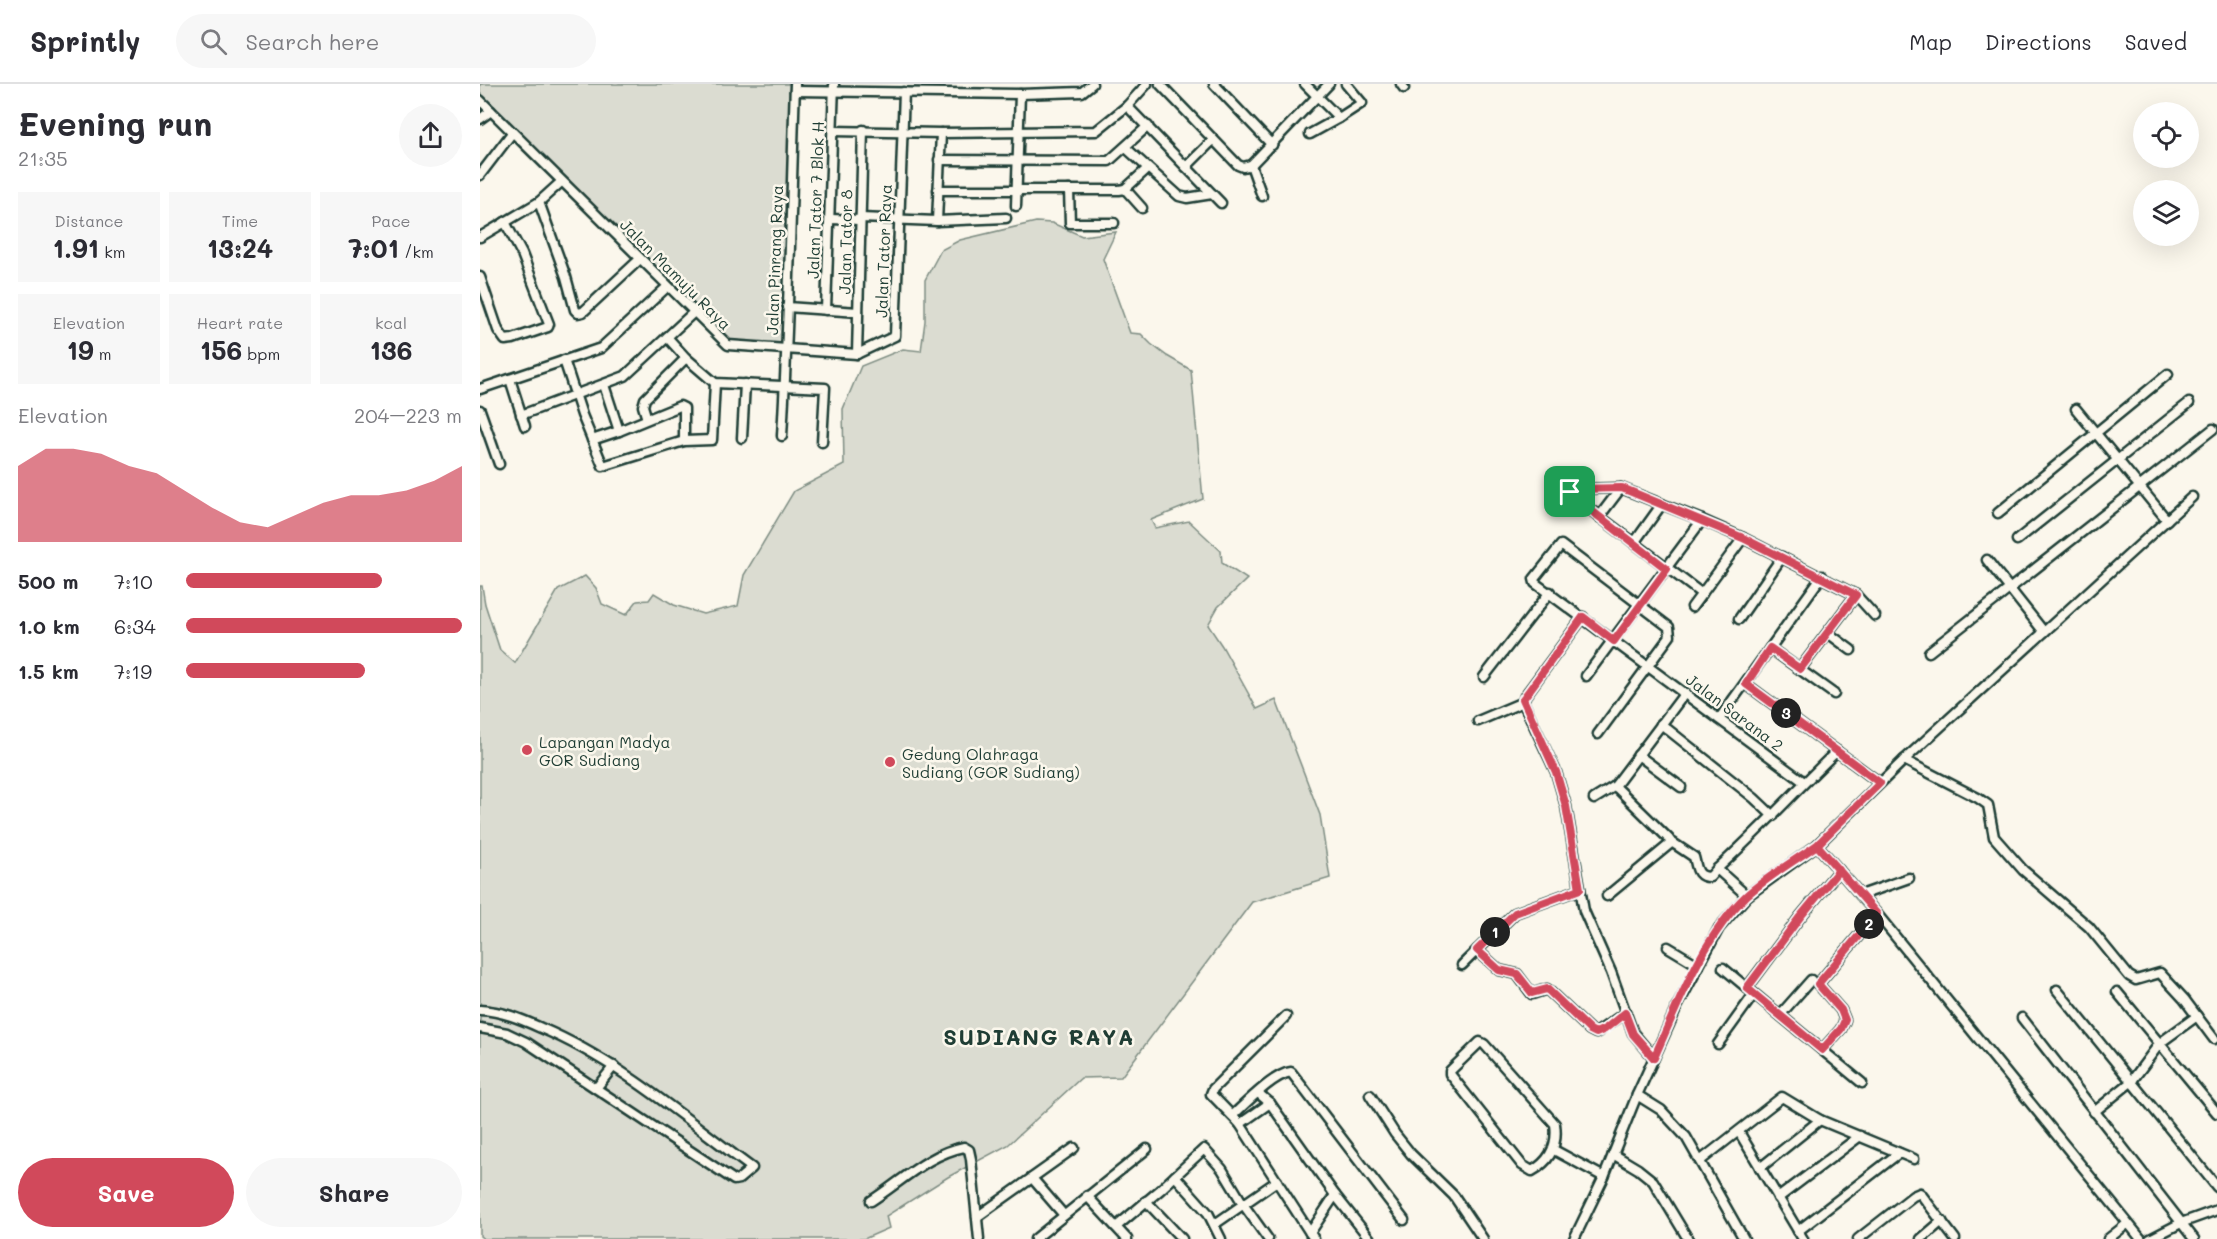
<!DOCTYPE html>
<meta charset="utf-8">
<style>
:root{--surface:#fff;--page:#f7f7f7;--text:#2b2b33;--muted:#7c7c81;--line:#e1e1e2;--accent:#d1495b}
body{margin:0;font-family:Mali,sans-serif;background:var(--page);color:var(--text);height:100vh;display:flex;flex-direction:column;font-size:22px;white-space:nowrap}
*{box-sizing:border-box;margin:0}
p{font-size:20px;color:var(--muted)}
.icon{flex:none;width:33px;height:33px;fill:none;stroke:currentColor;stroke-width:2;stroke-linecap:round;stroke-linejoin:round}
.map{position:relative;flex:1;overflow:hidden}
.sheet{display:flex;flex-direction:column;background:var(--surface);width:480px}
.sheet>*{flex:none}
.tools{position:absolute;left:1653px;top:18px;display:grid;gap:12px}
.tools a{display:grid;place-items:center;width:66px;height:66px;border-radius:50%;background:var(--surface);box-shadow:0 6px 24px #0002;font-size:30px}
.pin{position:absolute;display:grid;place-items:center;width:51px;height:51px;color:#fff;margin:-26px;border-radius:12px;box-shadow:0 3px 9px #0006}
.km{position:absolute;width:30px;height:30px;margin:-15px;border-radius:50%;background:#222;color:#fff;font-size:16px;line-height:30px;text-align:center}
.round{display:grid;place-items:center;flex:none;width:63px;height:63px;border-radius:32px;background:var(--page)}
.overview{display:flex;align-items:center;justify-content:space-between;height:102px;padding:0 18px}
h1{font-size:33px;font-weight:700;line-height:45px}
.figures{display:grid;grid-template-columns:repeat(3,1fr);gap:9px;height:102px;padding:6px 18px}
.figures div{display:grid;align-content:center;border-radius:0px;background:var(--page);text-align:center}
.figures b{font-size:26px;font-weight:700}
.figures small{font-size:16px;font-weight:400}
.figures p{font-size:16px}
.chart{height:168px;padding:12px 18px}
.chart p{display:flex;justify-content:space-between}
.chart svg{width:100%;height:108px;margin-top:6px;fill:var(--accent);opacity:.7}
.action{display:flex;gap:12px;margin-top:auto;padding:12px 18px}
.action a{flex:1;height:69px;border-radius:36px;background:var(--accent);color:#fff;font-size:24px;font-weight:700;line-height:69px;text-align:center}
.action a+a{background:var(--page);color:var(--text)}
ul{padding:0 18px;list-style:none;font-size:20px}
li{display:grid;grid-template-columns:96px 72px 1fr;align-items:center;height:45px}
li i{height:15px;border-radius:8px;background:var(--accent)}
header{display:flex;align-items:center;gap:36px;box-sizing:border-box;height:84px;padding:0 30px;background:var(--surface);border-bottom:2px solid var(--line)}
header strong{font-size:28px}
nav{display:flex;gap:33px;margin-inline-start:auto;font-size:21px}
.search{width:420px;height:54px;background:var(--page);display:flex;align-items:center;gap:15px;box-sizing:border-box;padding:0 21px;border-radius:33px;color:var(--muted);font-size:22px}
main{display:flex;flex:1;min-height:0}
.map>svg:first-child{display:block}
.green{fill:#dbdcd1;stroke:#7d8c82;stroke-width:1.5}
.lines{fill:none;stroke-linecap:round;stroke-linejoin:round}
.minor-casing{stroke:#1f3d34;stroke-width:13}
.minor{stroke:#fbf7ec;stroke-width:8}
.route-casing{stroke:#fff;stroke-width:12}
.route{stroke:#d1495b;stroke-width:8}
.poi-dot{fill:#d1495b;stroke:#fbf7ec;stroke-width:2}
.labels{text-anchor:middle;dominant-baseline:central;stroke-width:5;stroke-linejoin:round;paint-order:stroke}
.street-label{font-size:16px;fill:#1f3d34;stroke:#fbf7ec}
.poi-label{font-size:16px;fill:#1f3d34;stroke:#fbf7ec;text-anchor:start}
.district-label{font-size:22px;font-weight:bold;letter-spacing:1.5px;fill:#1f3d34;stroke:#fbf7ec}
</style>
<header>
<strong>Sprintly</strong>
<div class="search"><svg class="icon" aria-label="search" viewBox="0 0 24 24"><circle cx="10" cy="10" r="6"/><path d="M15 15l6 6"/></svg>Search here</div>
<nav><a>Map</a><a>Directions</a><a>Saved</a></nav>
</header>
<main>
<section class="sheet">
<div class="overview"><div><h1>Evening run</h1><p>21:35</p></div><a class="round"><svg class="icon" aria-label="share" viewBox="0 0 24 24"><path d="M12 15V3M7 8l5-5 5 5M5 13v7h14v-7"/></svg></a></div>
<div class="figures">
<div><p>Distance</p><b>1.91<small> km</small></b></div>
<div><p>Time</p><b>13:24</b></div>
<div><p>Pace</p><b>7:01<small> /km</small></b></div>
</div>
<div class="figures">
<div><p>Elevation</p><b>19<small> m</small></b></div>
<div><p>Heart rate</p><b>156<small> bpm</small></b></div>
<div><p>kcal</p><b>136</b></div>
</div>
<div class="chart"><p><span>Elevation</span>204–223 m</p>
<svg viewBox="0 0 160 44" preserveAspectRatio="none"><path d="M0 44V13L10 6L20 6L30 8L40 13L50 16L60 23L70 30L80 36L90 38L100 33L110 28L120 25L130 25L140 23L150 19L160 13V44z"/></svg>
</div>
<ul>
<li><b>500 m</b>7:10<i style="width:71%"></i></li>
<li><b>1.0 km</b>6:34<i style="width:100%"></i></li>
<li><b>1.5 km</b>7:19<i style="width:65%"></i></li>
</ul>
<div class="action"><a>Save</a><a>Share</a></div>
</section>
<div class="map">
<svg width="1737" height="1155" viewBox="0 0 1737 1155">
<rect width="100%" height="100%" fill="#fbf7ec"/>
<filter id="ink" filterUnits="userSpaceOnUse"><feTurbulence type="fractalNoise" baseFrequency=".0167" numOctaves="2"/><feDisplacementMap in="SourceGraphic" scale="12" xChannelSelector="R" yChannelSelector="G"/><feConvolveMatrix kernelMatrix="1 2 1 2 8 2 1 2 1" color-interpolation-filters="sRGB"/></filter>
<g filter="url(#ink)">
<!-- green -->
<g class="green">
<polygon points="0,0 315,0 307,265 252,262 11,27 0,33"/>
<polygon points="556,138 572,139 602,152 636,148 623,175 650,249 661,250 671,260 687,272 711,286 723,415 671,436 675,444 709,437 741,467 742,479 767,495 738,523 728,541 742,562 777,625 796,616 840,731 850,794 772,818 641,993 601,994 528,1061 468,1093 406,1132 409,1144 384,1155 4,1155 0,1152 0,502 2,502 5,520 20,566 35,579 78,506 105,492 116,504 122,520 146,531 157,517 169,516 174,509 194,521 223,530 258,522 264,491 314,407 364,381 363,325 381,282 423,265 441,267 445,237 445,196 461,166 480,156"/>
</g>
<g class="lines">
<defs>
<g id="minor">
<polyline points="680,0 758,81 763,83 771,81 849,0"/>
<polyline points="734,0 792,61"/>
<polyline points="825,0 859,34 830,50"/>
<polyline points="921,0 924,4"/>
<polyline points="315,7 540,10 602,8 612,0"/>
<polyline points="0,16 248,261 377,270 415,252 424,8"/>
<polyline points="647,22 741,119"/>
<polyline points="859,34 882,19 866,0"/>
<polyline points="0,35 11,27"/>
<polyline points="353,47 461,49 616,47 647,22 667,0"/>
<polyline points="646,64 699,112 707,114 732,110"/>
<polyline points="459,76 629,77 668,42"/>
<polyline points="771,81 782,112"/>
<polyline points="706,83 733,56"/>
<polyline points="0,91 32,49"/>
<polyline points="645,105 662,124"/>
<polyline points="458,106 639,106 645,105 667,85"/>
<polyline points="589,106 590,139 634,139"/>
<polyline points="59,118 81,98"/>
<polyline points="536,122 540,10"/>
<polyline points="380,134 457,137 526,134"/>
<polyline points="350,135 380,136"/>
<polyline points="457,137 461,49"/>
<polyline points="0,153 59,118 86,193 95,226 98,229 103,228 160,175"/>
<polyline points="0,193 18,246 25,256 33,255 68,243 69,240 42,170 25,138"/>
<polyline points="307,223 378,228"/>
<polyline points="346,226 354,0"/>
<polyline points="187,253 206,274 235,299 345,304 342,358"/>
<polyline points="377,270 383,46"/>
<polyline points="84,276 102,331 123,382 204,357 232,356 235,299"/>
<polyline points="30,295 45,342"/>
<polyline points="124,301 139,347"/>
<polyline points="0,305 121,264 187,203"/>
<polyline points="1596,325 1687,436"/>
<polyline points="0,326 19,380"/>
<polyline points="41,331 145,292 213,229"/>
<polyline points="167,335 163,322 165,315 206,274"/>
<path d="M302 352C309 235 311 117 315 0"/>
<polyline points="262,354 265,300"/>
<polyline points="112,356 139,347 200,322 204,324 204,357"/>
<polyline points="1518,429 1688,290"/>
<polyline points="1119,433 1141,404"/>
<polyline points="1537,456 1709,319"/>
<polyline points="1154,459 1182,420"/>
<polyline points="1507,476 1564,548"/>
<polyline points="1222,510 1091,411 1091,408 1096,405 1141,404 1222,436 1263,454 1376,511 1395,532"/>
<polyline points="1212,523 1263,454"/>
<polyline points="1259,535 1302,473"/>
<polyline points="1348,549 1371,566"/>
<polyline points="1290,564 1354,610"/>
<polyline points="1449,568 1733,345"/>
<polyline points="1320,585 1376,511"/>
<polyline points="1106,592 1222,436"/>
<polyline points="1004,593 1070,508"/>
<polyline points="1266,600 1400,699"/>
<polyline points="1043,618 1076,688 1086,722 1104,827 1131,888 1153,949 1174,974"/>
<polyline points="1239,635 1342,492"/>
<polyline points="998,637 1043,618 1045,612 1103,533"/>
<polyline points="1181,640 1274,714 1293,732"/>
<polyline points="1118,650 1190,552 1189,543 1081,461 1054,495 1055,499 1324,698"/>
<polyline points="1158,671 1201,703"/>
<polyline points="1424,676 1712,413"/>
<polyline points="1114,715 1135,702 1205,609"/>
<path d="M1190 757 1214 773C1217 783 1216 793 1230 793L1237 785"/>
<polyline points="1337,761 1397,830 1661,1155"/>
<polyline points="1381,811 1429,794"/>
<polyline points="1127,812 1190,760 1189,755 1135,702"/>
<path d="M1267 812 1237 785C1279 747 1316 706 1357 667"/>
<polyline points="1188,863 1218,881"/>
<polyline points="997,866 1019,886 1037,890 1052,910 1067,905 1110,946 1116,949 1145,929"/>
<polyline points="982,881 1035,829 1100,805"/>
<polyline points="1243,884 1382,999"/>
<polyline points="1267,904 1320,833 1359,786"/>
<polyline points="1577,906 1737,1103"/>
<polyline points="1637,908 1737,1029"/>
<path d="M0 926C22 927 41 935 61 944 139 977 204 1034 272 1084L259 1095 254 1096 46 958 27 949 0 944"/>
<polyline points="1300,931 1331,896"/>
<polyline points="806,932 733,1005 731,1010 760,1040 834,1155"/>
<polyline points="1542,934 1714,1155"/>
<path d="M1000 958 1004 960 1075 1040C1078 1061 1070 1077 1052 1087L1042 1081 970 990V987Z"/>
<polyline points="1238,960 1274,910"/>
<polyline points="1342,966 1361,945 1365,936 1361,926 1338,900 1397,830"/>
<polyline points="117,1003 134,982"/>
<polyline points="778,1009 790,1019 855,1111 890,1155"/>
<polyline points="890,1011 915,1050 931,1070 974,1112 1003,1155"/>
<polyline points="1157,1011 1181,1026 1206,1053 1264,1155"/>
<polyline points="1614,1028 1651,998 1680,959 1717,932"/>
<path d="M753 1031C766 1019 794 990 811 988L924 1136"/>
<polyline points="760,1040 790,1019"/>
<polyline points="1259,1048 1323,1155"/>
<polyline points="1074,1066 1124,1093"/>
<polyline points="1133,1070 1158,1085 1173,1097 1208,1155"/>
<polyline points="1220,1077 1302,1013 1340,1036 1434,1075"/>
<polyline points="1280,1084 1340,1036"/>
<polyline points="695,1092 728,1129 741,1155"/>
<polyline points="552,1094 583,1130"/>
<polyline points="607,1112 647,1155"/>
<polyline points="1298,1114 1380,1052"/>
<path d="M391 1117C421 1098 448 1070 484 1063L489 1066 491 1075 499 1155"/>
<polyline points="666,1117 702,1155"/>
<polyline points="497,1133 594,1064"/>
<polyline points="735,1140 797,1097"/>
<polyline points="636,1143 680,1106 724,1065 742,1085 763,1120 788,1155"/>
<polyline points="1318,1147 1419,1069"/>
<polyline points="830,1149 855,1111"/>
<polyline points="555,1155 667,1065"/>
<polyline points="1094,1155 1124,1093 1157,1011 1197,923 1239,844 1267,812 1337,761 1424,676 1498,714 1508,721 1514,753 1543,786 1609,843 1649,892 1656,896 1680,889 1704,915 1734,955"/>
<polyline points="1378,1155 1433,1112 1440,1109 1475,1155"/>
<polyline points="1441,1155 1462,1137"/>
<polyline points="1628,1155 1647,1140"/>
<polyline points="1670,1155 1701,1139 1737,1126"/>
</g>
</defs>
<!-- minor casing -->
<use href="#minor" class="minor-casing"/>
<!-- minor -->
<use href="#minor" class="minor"/>
</g>
</g>
<g class="lines" filter="url(#ink)">
<defs>
<path id="route" d="M1090 408 1091 411 1187 485 1134 557 1103 533 1043 615 1076 688 1086 722 1100 805 1035 829 997 866 1019 886 1037 890 1052 909 1067 905 1110 946 1116 949 1125 945 1145 929 1153 950 1174 974C1198 920 1223 853 1266 812 1287 793 1314 777 1337 761L1397 830 1338 900 1361 926 1365 936 1361 945 1342 966 1267 904 1320 833 1359 786 1337 761 1400 699 1266 600 1290 564 1320 585 1376 511 1263 454 1142 404 1096 405 1090 408"/>
</defs>
<!-- route casing -->
<use href="#route" class="route-casing"/>
<!-- route -->
<use href="#route" class="route"/>
</g>
<!-- markers -->
<g class="poi-dot">
<circle cx="47" cy="666" r="6"/>
<circle cx="410" cy="678" r="6"/>
</g>
<g class="labels">
<!-- street labels -->
<g class="street-label">
<text transform="translate(335 116) rotate(-88)">Jalan Tator 7 Blok H</text>
<text transform="translate(365 158) rotate(-89)">Jalan Tator 8</text>
<text transform="translate(403 167) rotate(-88)">Jalan Tator Raya</text>
<text transform="translate(294 176) rotate(-88)">Jalan Pinrang Raya</text>
<text transform="translate(196 190) rotate(45)">Jalan Mamuju Raya</text>
<text transform="translate(1255 628) rotate(37)">Jalan Sarana 2</text>
</g>
<!-- poi labels -->
<g class="poi-label">
<text x="59" y="657">Lapangan Madya<tspan x="59" dy="18">GOR Sudiang</tspan></text>
<text x="422" y="669">Gedung Olahraga<tspan x="422" dy="18">Sudiang (GOR Sudiang)</tspan></text>
</g>
<!-- district labels -->
<g class="district-label">
<text x="559" y="952">SUDIANG RAYA</text>
</g>
</g>
</svg>
<div class="tools">
<a><svg class="icon" aria-label="locate" viewBox="0 0 24 24"><circle cx="12" cy="12" r="6"/><path d="M12 2v4M12 18v4M2 12h4M18 12h4"/></svg></a>
<a><svg class="icon" aria-label="layers" viewBox="0 0 24 24"><path d="M12 4l9 5-9 5-9-5zM3 14l9 5 9-5"/></svg></a>
</div>
<div class="pin" style="left:1090px;top:408px;background:#1e9e55"><svg class="icon" aria-label="arrive" viewBox="0 0 24 24"><path d="M6 21V4h12l-3 4 3 4H6"/></svg></div>
<b class="km" style="left:1015px;top:848px">1</b>
<b class="km" style="left:1389px;top:840px">2</b>
<b class="km" style="left:1306px;top:629px">3</b>
</div>
</main>
